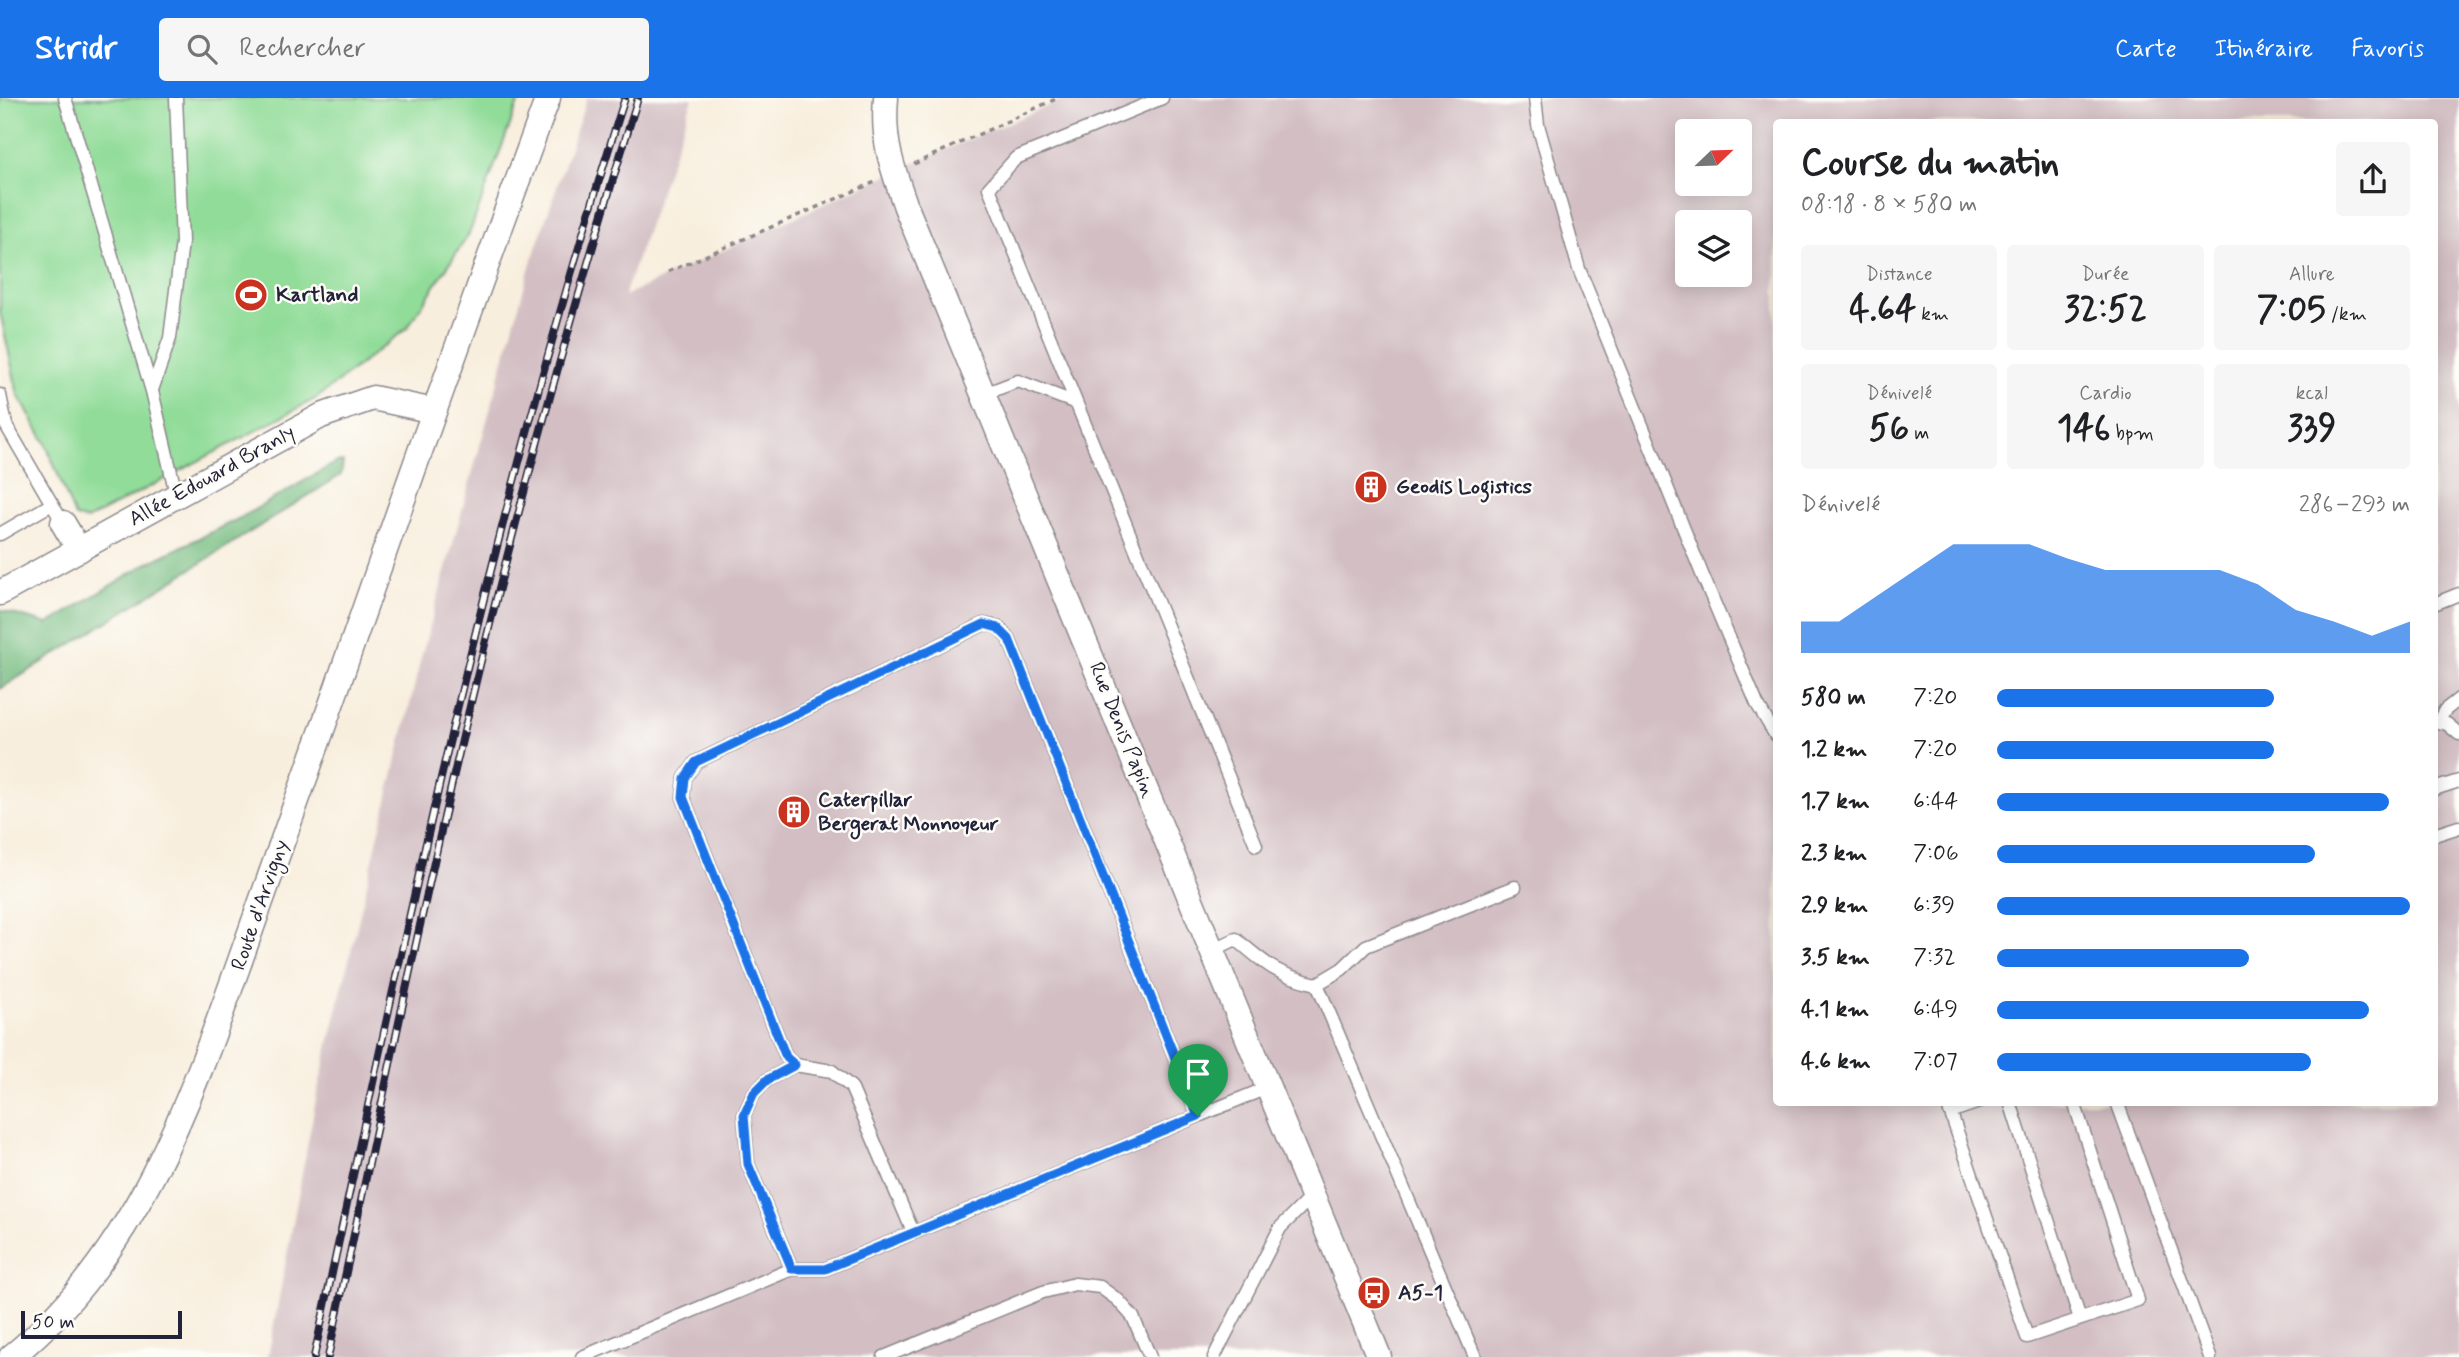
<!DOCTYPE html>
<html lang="fr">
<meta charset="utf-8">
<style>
:root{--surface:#fff;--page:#f6f6f6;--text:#202124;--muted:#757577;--accent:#1a73e8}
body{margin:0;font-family:Mynerve,sans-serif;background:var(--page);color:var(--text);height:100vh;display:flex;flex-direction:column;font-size:26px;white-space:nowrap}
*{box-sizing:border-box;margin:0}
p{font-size:23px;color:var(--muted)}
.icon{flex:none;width:38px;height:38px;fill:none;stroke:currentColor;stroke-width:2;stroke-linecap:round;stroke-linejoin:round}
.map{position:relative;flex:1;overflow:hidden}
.side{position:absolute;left:1773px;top:21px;width:665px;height:987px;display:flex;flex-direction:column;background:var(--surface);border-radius:7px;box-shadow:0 4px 18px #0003}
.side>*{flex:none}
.needle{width:46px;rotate:67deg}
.fabs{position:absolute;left:1675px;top:21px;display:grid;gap:14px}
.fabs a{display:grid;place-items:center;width:77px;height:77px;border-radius:7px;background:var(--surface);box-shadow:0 4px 18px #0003;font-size:35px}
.scale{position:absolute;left:21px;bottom:18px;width:161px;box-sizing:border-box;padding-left:7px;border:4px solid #22223b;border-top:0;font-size:19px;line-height:24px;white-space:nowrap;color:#22223b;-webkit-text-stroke:5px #fdfcf7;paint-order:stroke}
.pin{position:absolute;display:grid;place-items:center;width:60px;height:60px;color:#fff;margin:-72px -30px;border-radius:50% 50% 50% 0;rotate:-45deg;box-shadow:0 0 7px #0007}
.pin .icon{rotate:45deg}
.round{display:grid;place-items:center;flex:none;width:74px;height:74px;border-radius:7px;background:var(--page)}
.overview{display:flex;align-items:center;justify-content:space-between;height:119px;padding:0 28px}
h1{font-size:38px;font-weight:700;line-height:52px}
.stats{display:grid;grid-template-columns:repeat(3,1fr);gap:10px;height:119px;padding:7px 28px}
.stats div{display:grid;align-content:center;border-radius:7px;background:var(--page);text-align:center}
.stats b{font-size:35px;font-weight:700}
.stats small{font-size:19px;font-weight:400}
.stats p{font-size:19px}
.chart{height:196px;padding:14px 28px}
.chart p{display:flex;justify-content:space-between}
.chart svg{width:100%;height:126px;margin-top:7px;fill:var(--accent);opacity:.7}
ul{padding:0 28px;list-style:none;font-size:23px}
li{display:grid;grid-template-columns:112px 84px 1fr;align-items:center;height:52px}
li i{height:18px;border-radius:9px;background:var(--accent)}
header{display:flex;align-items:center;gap:42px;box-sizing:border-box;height:98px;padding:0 35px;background:var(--accent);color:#fff}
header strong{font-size:33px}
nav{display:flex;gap:38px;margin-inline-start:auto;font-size:24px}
.search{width:490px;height:63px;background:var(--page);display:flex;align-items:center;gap:18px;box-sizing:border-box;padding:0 24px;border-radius:7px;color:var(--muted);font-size:26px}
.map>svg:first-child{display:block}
.industrial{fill:#d2bec3;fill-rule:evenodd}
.green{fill:#90dc98;stroke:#597f6a;stroke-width:2}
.forest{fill:#74bc80;stroke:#4b6f5e;stroke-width:2}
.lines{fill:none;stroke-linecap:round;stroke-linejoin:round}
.service-casing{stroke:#8d888c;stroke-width:15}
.minor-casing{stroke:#8d888c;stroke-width:27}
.path{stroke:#8d888c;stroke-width:3.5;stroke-dasharray:5 5;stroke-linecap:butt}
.service{stroke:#fff;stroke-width:12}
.minor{stroke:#fff;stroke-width:24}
.rail-casing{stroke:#22223b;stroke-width:8}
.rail{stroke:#fdfcf7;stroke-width:5;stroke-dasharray:16;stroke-linecap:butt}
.route-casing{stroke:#fff;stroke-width:14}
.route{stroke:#1a73e8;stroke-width:9}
.labels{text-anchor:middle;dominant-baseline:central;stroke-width:5;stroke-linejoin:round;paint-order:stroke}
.poi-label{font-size:21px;font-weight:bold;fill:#22223b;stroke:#fdfcf7;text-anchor:start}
.street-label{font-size:21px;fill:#22223b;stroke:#fdfcf7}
</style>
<header>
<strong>Stridr</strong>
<div class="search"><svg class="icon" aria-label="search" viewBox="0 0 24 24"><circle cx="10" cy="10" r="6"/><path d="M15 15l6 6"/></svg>Rechercher</div>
<nav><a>Carte</a><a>Itinéraire</a><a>Favoris</a></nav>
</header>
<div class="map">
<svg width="2459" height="1259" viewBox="0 0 2459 1259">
<rect width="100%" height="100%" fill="#fdfcf7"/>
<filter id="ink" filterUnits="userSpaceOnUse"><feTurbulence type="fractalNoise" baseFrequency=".0143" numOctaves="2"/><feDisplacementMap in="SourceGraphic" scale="14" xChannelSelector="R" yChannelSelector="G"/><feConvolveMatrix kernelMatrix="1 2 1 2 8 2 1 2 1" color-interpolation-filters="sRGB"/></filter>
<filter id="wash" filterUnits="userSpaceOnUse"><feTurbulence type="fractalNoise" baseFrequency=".00686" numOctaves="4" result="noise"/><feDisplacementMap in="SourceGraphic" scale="28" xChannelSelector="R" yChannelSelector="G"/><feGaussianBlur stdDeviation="1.57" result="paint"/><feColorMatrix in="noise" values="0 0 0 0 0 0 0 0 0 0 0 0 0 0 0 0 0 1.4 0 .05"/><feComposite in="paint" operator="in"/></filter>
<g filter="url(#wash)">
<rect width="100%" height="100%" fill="#f8eedd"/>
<!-- industrial -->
<path class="industrial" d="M587 0H693L624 198 904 69 1067 0H2459V1259H268L317 996 421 560 530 168ZM1776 24H2434V1004H1776ZM1687 33H1740V86H1687ZM1687 124H1740V177H1687Z"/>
<!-- green -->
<polygon class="green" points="0,0 520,0 469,136 407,230 317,300 87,422 75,419 45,344 18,297 0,214"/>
<!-- forest -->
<polygon class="forest" points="337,364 343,364 341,377 0,591 0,512 48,526 144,467 240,420"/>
</g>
<g filter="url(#ink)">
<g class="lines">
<defs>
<g id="service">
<polyline points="65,0 152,293 176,396"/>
<polyline points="1162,0 1016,60 989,90 1256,747"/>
<polyline points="1535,0 1538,27 1579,171 1702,476 1757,606 1776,638"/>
<polyline points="152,292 170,240 182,144 176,0"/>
<polyline points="984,296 1018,283 1076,305"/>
<polyline points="0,297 6,327 63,425"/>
<polyline points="0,436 52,406"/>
<polyline points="2434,506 2459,496"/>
<polyline points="2434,623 2447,626 2459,636"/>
<polyline points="2438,624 2445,612 2459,601"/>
<polyline points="2434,691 2459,683"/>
<polyline points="2434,737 2459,729"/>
<path d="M1213 852 1236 841C1267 867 1276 877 1317 886L1475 1259"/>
<polyline points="1317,886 1342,871 1366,848 1515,789"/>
<polyline points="1947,1004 2027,1239 2138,1202 2074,1004"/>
<polyline points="2010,1004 2080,1221"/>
<polyline points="2117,1004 2210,1259"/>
<polyline points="1950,1014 1979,1004"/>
<polyline points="913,1134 851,989 832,973 795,967 786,959 683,699 685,680 696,664 984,526 998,529 1009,541 1198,1018"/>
<polyline points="792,1171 748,1066 744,1017 754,995 767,982 795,967"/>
<polyline points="582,1259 792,1171 825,1171 1269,989"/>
<polyline points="884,1259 1043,1194 1075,1186 1100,1189 1118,1202 1133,1219 1150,1259"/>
<polyline points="1214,1259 1280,1130 1313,1097"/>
</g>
<g id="minor">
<path d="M886 0C882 43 892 69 906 109L1379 1259"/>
<polyline points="63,425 79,452"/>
<polyline points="0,495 321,318 373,300 434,313"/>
<path d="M11 1259C140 1156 194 992 247 843 276 762 304 681 333 601 403 400 474 199 548 0"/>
</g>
</defs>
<!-- service casing -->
<use href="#service" class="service-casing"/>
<!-- minor casing -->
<use href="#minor" class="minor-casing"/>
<!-- path -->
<g class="path">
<polyline points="914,66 1058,0"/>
<polyline points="668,174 875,84"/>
</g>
<!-- service -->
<use href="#service" class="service"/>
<!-- minor -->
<use href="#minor" class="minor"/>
<defs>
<g id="rail">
<path d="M314 1259C405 836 492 412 625 0"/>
<path d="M328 1259C382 1006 433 752 496 502 539 333 586 166 638 0"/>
</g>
</defs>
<!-- rail casing -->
<use href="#rail" class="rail-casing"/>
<!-- rail -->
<use href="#rail" class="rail"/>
</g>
</g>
<g class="lines" filter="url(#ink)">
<defs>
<polygon id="route" points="984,526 998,530 1009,541 1198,1018 825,1171 792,1171 748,1066 744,1017 754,995 767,982 795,967 786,959 683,699 685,680 696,664"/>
</defs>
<!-- route casing -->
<use href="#route" class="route-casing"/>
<!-- route -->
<use href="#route" class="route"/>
</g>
<!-- icons -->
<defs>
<symbol id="stadium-disc" viewBox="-11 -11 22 22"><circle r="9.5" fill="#c8321e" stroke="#fdfcf7"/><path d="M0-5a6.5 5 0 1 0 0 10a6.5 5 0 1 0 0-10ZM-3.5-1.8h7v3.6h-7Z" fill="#fff"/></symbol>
<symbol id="building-disc" viewBox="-11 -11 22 22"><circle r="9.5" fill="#c8321e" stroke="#fdfcf7"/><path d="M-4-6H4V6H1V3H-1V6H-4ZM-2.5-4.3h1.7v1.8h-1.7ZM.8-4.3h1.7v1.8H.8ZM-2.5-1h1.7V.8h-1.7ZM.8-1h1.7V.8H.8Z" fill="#fff"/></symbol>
<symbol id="bus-disc" viewBox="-11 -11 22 22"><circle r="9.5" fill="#c8321e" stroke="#fdfcf7"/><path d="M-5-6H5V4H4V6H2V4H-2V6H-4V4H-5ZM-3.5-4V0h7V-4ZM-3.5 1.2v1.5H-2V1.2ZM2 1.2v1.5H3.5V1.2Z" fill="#fff"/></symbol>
</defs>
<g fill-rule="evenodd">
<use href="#stadium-disc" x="232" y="178" width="38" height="38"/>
<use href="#building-disc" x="1352" y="370" width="38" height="38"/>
<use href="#building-disc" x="775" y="695" width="38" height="38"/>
<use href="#bus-disc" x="1355" y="1176" width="38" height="38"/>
</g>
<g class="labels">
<!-- poi labels -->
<g class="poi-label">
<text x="276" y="197">Kartland</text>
<text x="1396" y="389">Geodis Logistics</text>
<text x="818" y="702">Caterpillar<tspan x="818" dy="24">Bergerat Monnoyeur</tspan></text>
<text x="1398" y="1195">A5-1</text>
</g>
<!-- street labels -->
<g class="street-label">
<text transform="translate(212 378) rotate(-29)">Allée Edouard Branly</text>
<text transform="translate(1122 632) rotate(68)">Rue Denis Papin</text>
<text transform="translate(260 807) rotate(-71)">Route d'Arvigny</text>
</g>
</g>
</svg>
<div class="fabs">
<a><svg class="needle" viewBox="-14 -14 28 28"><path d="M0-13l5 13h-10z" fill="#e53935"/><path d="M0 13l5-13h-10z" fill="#757577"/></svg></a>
<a><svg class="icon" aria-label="layers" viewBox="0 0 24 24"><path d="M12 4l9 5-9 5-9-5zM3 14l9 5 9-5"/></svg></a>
</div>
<div class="scale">50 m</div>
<div class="pin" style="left:1198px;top:1018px;background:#1e9e55"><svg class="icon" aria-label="arrive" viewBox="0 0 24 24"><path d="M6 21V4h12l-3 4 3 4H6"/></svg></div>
<section class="side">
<div class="overview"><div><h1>Course du matin</h1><p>08:18 · 8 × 580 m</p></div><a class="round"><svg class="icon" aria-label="share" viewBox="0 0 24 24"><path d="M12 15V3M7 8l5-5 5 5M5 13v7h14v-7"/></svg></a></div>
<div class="stats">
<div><p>Distance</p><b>4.64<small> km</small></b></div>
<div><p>Durée</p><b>32:52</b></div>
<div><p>Allure</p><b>7:05<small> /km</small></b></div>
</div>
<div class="stats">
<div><p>Dénivelé</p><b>56<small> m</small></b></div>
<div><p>Cardio</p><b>146<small> bpm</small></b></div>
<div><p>kcal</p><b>339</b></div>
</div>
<div class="chart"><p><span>Dénivelé</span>286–293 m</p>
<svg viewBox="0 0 160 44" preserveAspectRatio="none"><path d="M0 44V33L10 33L20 24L30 15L40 6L50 6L60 6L70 11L80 15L90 15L100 15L110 15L120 20L130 29L140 33L150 38L160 33V44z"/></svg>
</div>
<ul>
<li><b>580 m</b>7:20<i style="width:67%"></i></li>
<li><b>1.2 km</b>7:20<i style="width:67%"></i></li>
<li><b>1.7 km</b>6:44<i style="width:95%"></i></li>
<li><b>2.3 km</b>7:06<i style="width:77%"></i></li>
<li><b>2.9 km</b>6:39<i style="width:100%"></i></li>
<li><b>3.5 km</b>7:32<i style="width:61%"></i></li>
<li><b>4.1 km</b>6:49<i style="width:90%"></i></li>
<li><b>4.6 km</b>7:07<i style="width:76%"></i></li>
</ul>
</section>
</div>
